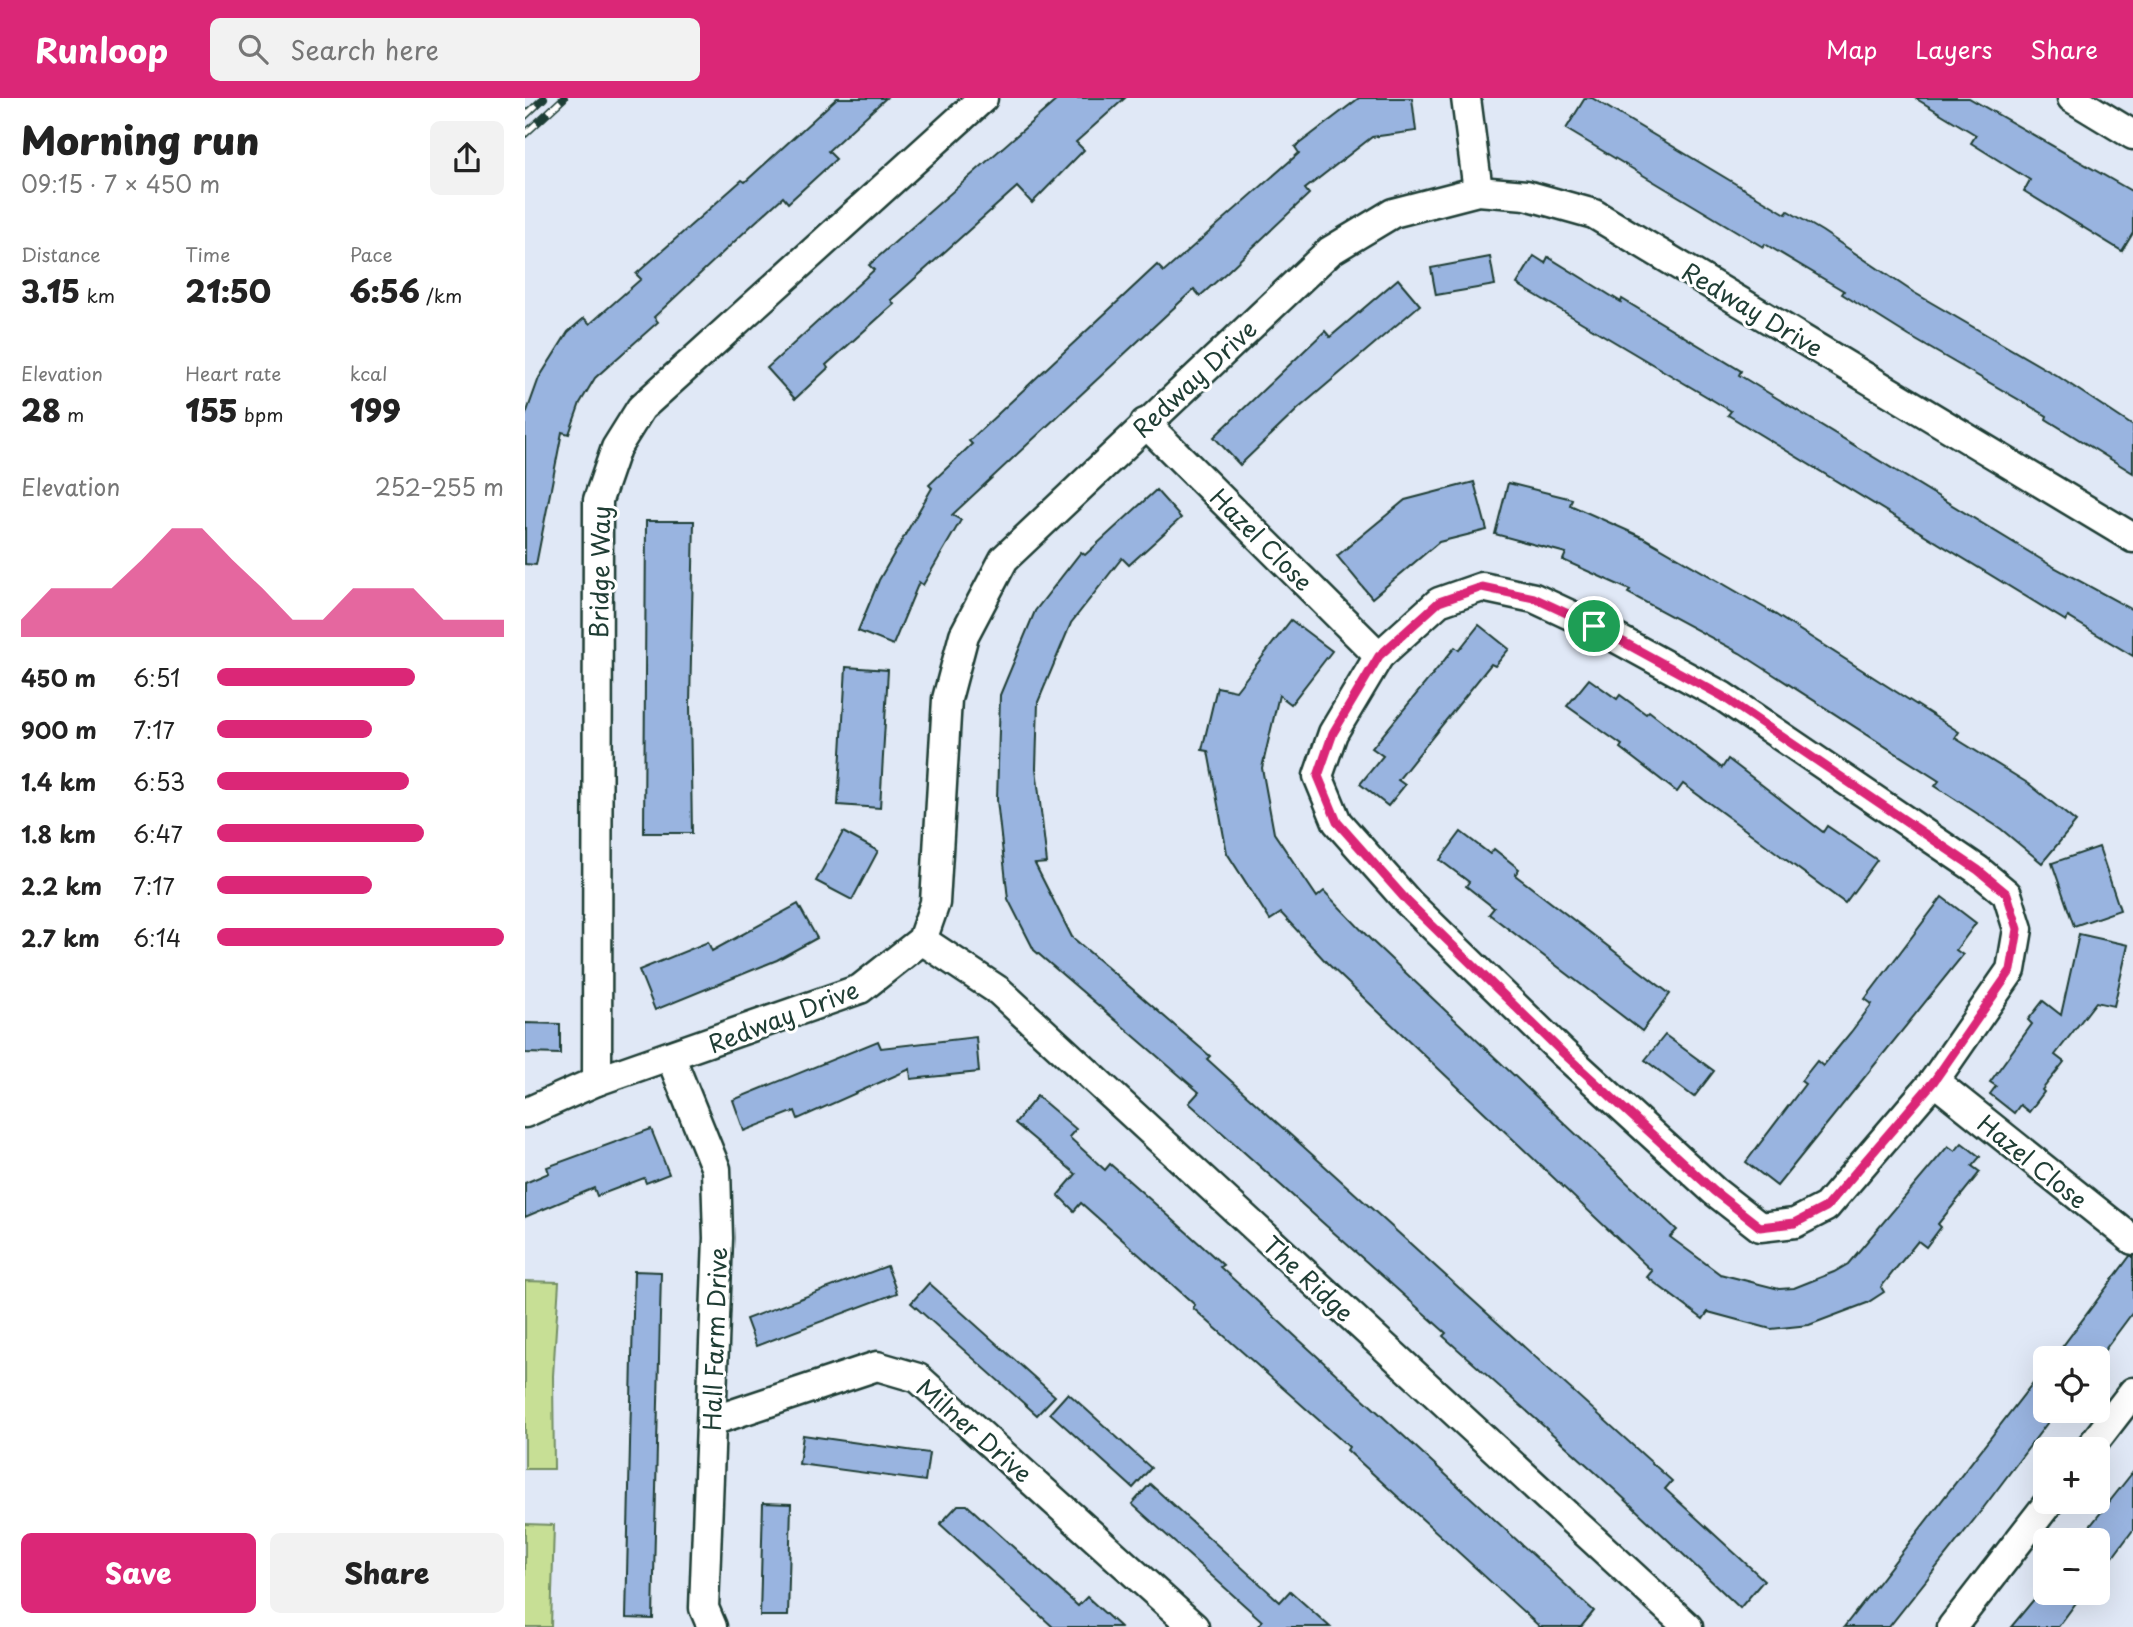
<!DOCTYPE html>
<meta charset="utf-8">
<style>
:root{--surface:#fff;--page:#f2f2f2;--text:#222;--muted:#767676;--accent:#db2777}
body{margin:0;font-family:"Playpen Sans",sans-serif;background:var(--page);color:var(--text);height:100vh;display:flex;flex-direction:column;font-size:26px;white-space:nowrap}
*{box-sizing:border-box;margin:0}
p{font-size:23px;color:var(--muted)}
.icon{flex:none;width:38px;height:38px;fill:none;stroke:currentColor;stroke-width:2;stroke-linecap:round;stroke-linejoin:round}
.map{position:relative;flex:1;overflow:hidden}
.panel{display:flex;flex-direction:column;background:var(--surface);width:525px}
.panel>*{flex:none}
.controls{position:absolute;left:1508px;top:1248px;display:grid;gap:14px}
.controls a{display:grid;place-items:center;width:77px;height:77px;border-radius:10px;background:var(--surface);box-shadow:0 7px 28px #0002;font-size:35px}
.pin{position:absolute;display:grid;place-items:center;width:60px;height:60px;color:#fff;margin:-30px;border:4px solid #fff;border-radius:50%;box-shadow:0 2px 7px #0007}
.round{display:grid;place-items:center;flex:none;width:74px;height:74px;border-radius:10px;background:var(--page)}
.overview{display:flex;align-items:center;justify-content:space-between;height:119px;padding:0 21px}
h1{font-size:38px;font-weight:800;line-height:52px}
.metrics{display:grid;grid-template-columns:repeat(3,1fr);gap:10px;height:119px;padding:7px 21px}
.metrics div{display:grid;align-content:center}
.metrics b{font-size:30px;font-weight:800}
.metrics small{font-size:19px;font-weight:400}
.metrics p{font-size:19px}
.chart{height:196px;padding:14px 21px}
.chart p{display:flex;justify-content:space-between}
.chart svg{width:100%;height:126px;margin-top:7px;fill:var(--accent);opacity:.7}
.cta{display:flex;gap:14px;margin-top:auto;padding:14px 21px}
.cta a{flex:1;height:80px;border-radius:10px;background:var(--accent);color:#fff;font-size:28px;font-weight:800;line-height:80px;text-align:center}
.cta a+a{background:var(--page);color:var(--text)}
ul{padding:0 21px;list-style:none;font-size:23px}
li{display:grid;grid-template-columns:112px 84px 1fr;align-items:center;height:52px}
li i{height:18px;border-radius:9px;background:var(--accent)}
header{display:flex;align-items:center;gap:42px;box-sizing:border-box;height:98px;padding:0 35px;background:var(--accent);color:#fff}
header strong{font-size:33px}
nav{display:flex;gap:38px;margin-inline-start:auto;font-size:24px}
.search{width:490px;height:63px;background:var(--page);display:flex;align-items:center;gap:18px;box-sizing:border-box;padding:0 24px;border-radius:10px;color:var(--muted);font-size:26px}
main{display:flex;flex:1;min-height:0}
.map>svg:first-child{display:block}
.green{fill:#c7df95;stroke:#738e64;stroke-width:2}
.building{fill:#99b4e0;stroke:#1f3d34;stroke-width:2}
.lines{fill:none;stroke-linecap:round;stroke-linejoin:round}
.street-casing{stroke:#1f3d34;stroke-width:33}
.street{stroke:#fff;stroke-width:28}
.rail-casing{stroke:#1f3d34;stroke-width:8}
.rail{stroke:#fff;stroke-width:5;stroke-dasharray:16;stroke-linecap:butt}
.route-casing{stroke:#fff;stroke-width:14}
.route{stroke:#db2777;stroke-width:9}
.labels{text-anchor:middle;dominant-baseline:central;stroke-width:6;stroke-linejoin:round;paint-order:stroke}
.street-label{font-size:24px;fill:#1f3d34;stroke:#fff}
</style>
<header>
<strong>Runloop</strong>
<div class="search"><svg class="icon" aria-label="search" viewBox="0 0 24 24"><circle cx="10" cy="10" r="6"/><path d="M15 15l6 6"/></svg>Search here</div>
<nav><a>Map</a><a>Layers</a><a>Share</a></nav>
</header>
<main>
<section class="panel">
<div class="overview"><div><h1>Morning run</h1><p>09:15 · 7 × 450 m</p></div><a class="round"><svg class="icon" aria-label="share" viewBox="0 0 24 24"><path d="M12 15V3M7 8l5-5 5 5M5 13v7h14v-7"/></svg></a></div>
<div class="metrics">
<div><p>Distance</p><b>3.15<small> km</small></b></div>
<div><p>Time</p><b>21:50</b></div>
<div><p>Pace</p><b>6:56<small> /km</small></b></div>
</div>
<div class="metrics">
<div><p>Elevation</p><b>28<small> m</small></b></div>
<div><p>Heart rate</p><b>155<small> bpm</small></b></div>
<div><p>kcal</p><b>199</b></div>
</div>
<div class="chart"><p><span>Elevation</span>252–255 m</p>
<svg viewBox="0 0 160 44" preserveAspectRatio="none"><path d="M0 44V38L10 27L20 27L30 27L40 17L50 6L60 6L70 17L80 27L90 38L100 38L110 27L120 27L130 27L140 38L150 38L160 38V44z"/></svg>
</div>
<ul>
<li><b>450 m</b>6:51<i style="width:69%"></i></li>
<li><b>900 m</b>7:17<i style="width:54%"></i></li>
<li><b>1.4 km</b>6:53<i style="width:67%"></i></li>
<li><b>1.8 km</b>6:47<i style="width:72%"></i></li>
<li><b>2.2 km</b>7:17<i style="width:54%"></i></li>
<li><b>2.7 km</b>6:14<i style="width:100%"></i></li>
</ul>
<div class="cta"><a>Save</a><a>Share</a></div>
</section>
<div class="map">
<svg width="1608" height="1529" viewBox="0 0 1608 1529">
<rect width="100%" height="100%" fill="#e0e8f6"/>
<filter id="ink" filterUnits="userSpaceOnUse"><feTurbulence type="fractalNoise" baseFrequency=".0143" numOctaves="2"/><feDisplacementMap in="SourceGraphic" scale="14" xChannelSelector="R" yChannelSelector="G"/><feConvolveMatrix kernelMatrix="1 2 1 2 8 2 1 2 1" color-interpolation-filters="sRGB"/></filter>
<g filter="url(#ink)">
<!-- green -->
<g class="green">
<polygon points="0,1183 34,1184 28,1278 29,1371 0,1371"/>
<polygon points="0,1426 29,1427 26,1529 0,1529"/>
</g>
<!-- building -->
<g class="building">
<polygon points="312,0 361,0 303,53 311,61 263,105 258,99 226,128 129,219 133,224 70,280 55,305 44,336 37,334 11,467 0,466 0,319 14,280 43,234 59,220 65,226 116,181 111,176 217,82 220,84"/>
<polygon points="534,0 600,0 551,44 559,52 507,105 492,89 366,202 369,206 301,267 303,270 270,301 242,270 349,172 344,167"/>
<polygon points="834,0 887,0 891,33 847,39 780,91 784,96 702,174 675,198 669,191 427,417 436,422 398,487 394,484 368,547 333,533 354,482 407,390 404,387 447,346 444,343 632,167 639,174 774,55 770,49"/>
<polygon points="1060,0 1067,0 1261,116 1263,113 1297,133 1388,194 1534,279 1608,328 1608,375 1521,321 1522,318 1384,238 1317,196 1319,193 1240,146 1238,149 1041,31"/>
<polygon points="1390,0 1444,0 1608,94 1608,135 1597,153 1499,93 1505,82 1446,45 1451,37"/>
<polygon points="1009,158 1020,165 1023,159 1096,204 1097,201 1216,273 1214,277 1527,468 1608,512 1608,558 1543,519 1541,523 1203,317 1206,313 992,186"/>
<polygon points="965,159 970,187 911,197 906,170"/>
<polygon points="873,181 895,207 774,310 715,367 689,339 800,233 805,239"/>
<polygon points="949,384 962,432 914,444 847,500 812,458 880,402"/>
<polygon points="983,385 1047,401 1045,407 1119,440 1245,513 1434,634 1430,640 1504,686 1551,724 1517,765 1476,731 1410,688 1414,683 1215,555 1103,495 1105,492 1038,462 1041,455 970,436"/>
<polygon points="631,392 656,420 604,467 597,460 546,525 513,604 511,670 522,765 510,766 547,839 685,958 682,961 716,992 1147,1383 1140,1391 1239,1482 1215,1510 1090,1392 918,1238 921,1235 664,1005 674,994 509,852 483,801 472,702 475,597 510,513 556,454 560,457"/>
<polygon points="121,423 169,423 165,606 167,735 119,735"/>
<polygon points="766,522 807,553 766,606 754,597 737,670 749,735 792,799 799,793 846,842 1152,1132 1145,1139 1195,1176 1254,1191 1269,1190 1309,1174 1323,1166 1423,1048 1430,1053 1437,1045 1455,1059 1447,1068 1455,1074 1413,1126 1416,1129 1401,1149 1393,1143 1356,1189 1359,1194 1342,1205 1284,1227 1246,1231 1183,1214 1178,1221 1122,1179 1127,1173 802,865 756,815 745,822 702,755 683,653 677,652 692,589 711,593"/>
<polygon points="954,527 984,551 970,568 966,566 873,682 880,687 863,708 835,686 858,658 847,650 930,549 934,552"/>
<polygon points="321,569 363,572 355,710 313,707"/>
<polygon points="1064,581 1092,601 1095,597 1121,616 1124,613 1197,670 1203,661 1298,734 1302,728 1352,762 1320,805 1158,686 1152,694 1095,650 1097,647 1042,608"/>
<polygon points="318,734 353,753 327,802 291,783"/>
<polygon points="936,734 965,756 969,751 994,771 990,777 1145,896 1117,933 964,816 969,810 941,788 944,784 915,762"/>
<polygon points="1574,749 1595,812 1549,828 1527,765"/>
<polygon points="1417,799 1451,825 1431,852 1438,857 1252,1088 1221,1064 1280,986 1276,983 1292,963 1298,968 1326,934 1347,906 1340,901"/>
<polygon points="273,806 292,840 252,862 130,912 114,872 183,844 187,853"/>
<polygon points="1554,836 1603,847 1589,908 1571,904 1530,957 1539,964 1517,992 1519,994 1504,1014 1495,1007 1489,1015 1465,996 1471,988 1465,984 1507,926 1503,922 1518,903 1536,917"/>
<polygon points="0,925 35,926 35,956 0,955"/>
<polygon points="1140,937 1189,973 1169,999 1120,962"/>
<polygon points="451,939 454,974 386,981 385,971 273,1021 270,1013 219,1033 208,1002 353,943 356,950"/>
<polygon points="512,998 551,1031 544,1039 580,1072 585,1066 646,1120 698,1167 695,1169 1069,1513 1056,1529 1015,1529 822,1352 824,1349 668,1210 670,1207 619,1161 556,1105 549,1113 533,1097 551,1076 490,1025"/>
<polygon points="126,1031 144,1076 121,1085 119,1080 72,1098 69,1090 0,1119 0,1085 24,1075 22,1069"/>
<polygon points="1605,1158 1608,1158 1608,1214 1573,1261 1573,1258 1529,1260"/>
<polygon points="362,1168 372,1195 231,1248 221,1221"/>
<polygon points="109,1173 136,1174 128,1521 101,1520"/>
<polygon points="404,1185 530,1298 512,1317 386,1205"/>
<polygon points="1521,1268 1521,1312 1532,1312 1456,1413 1364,1529 1319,1529"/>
<polygon points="543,1295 626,1370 608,1390 525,1315"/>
<polygon points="278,1337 404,1355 400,1383 274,1366"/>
<polygon points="1608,1374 1608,1432 1588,1459 1573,1449 1573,1442 1564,1442 1558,1437"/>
<polygon points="625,1386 755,1504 765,1493 805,1529 732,1529 737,1523 607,1406"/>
<polygon points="238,1405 266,1406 263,1518 235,1518"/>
<polygon points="433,1407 442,1407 553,1508 562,1499 595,1529 528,1529 415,1426"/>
<polygon points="1515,1494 1559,1494 1533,1529 1486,1529"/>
</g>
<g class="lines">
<defs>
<g id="street">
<polyline points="941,0 953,93"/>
<polyline points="1547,0 1608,37"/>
<polyline points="620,325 854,558"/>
<polygon points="957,489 1009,500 1069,528 1197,598 1453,772 1482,796 1493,831 1486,872 1409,983 1301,1109 1270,1125 1235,1129 1189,1093 1037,954 883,804 812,724 793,678 808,635 854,558 914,504"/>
<polyline points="397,842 474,893 1163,1529"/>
<polyline points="146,960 191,1071 193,1140 179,1510 187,1529"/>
<polyline points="72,983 73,402 91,350 116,310 458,0"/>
<polyline points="1409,983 1608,1142"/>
<polyline points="0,1015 72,983 335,891 397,842 410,805 422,601 439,537 479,461 805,153 868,115 953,93 1001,97 1069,116 1608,440"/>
<polyline points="187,1323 352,1268 393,1280 669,1529"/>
<polyline points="1564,1351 1608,1294"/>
<polyline points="1427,1529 1524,1404"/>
</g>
</defs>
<!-- street casing -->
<use href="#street" class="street-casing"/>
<!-- street -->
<use href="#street" class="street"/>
<defs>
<g id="rail">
<polyline points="0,18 19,0"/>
<polyline points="0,36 39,0"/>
</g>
</defs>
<!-- rail casing -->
<use href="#rail" class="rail-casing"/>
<!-- rail -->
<use href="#rail" class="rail"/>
</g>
</g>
<g class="lines" filter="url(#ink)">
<defs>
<polygon id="route" points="957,489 1009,500 1069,528 1197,598 1453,772 1482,796 1493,831 1486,872 1409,983 1301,1109 1270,1125 1235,1129 1189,1093 1037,954 883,804 812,724 793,678 808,635 854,558 914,504"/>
</defs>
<!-- route casing -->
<use href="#route" class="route-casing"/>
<!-- route -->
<use href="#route" class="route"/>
</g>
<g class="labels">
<!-- street labels -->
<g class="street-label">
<text transform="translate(1228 211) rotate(31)">Redway Drive</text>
<text transform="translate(669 280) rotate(-43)">Redway Drive</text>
<text transform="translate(737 441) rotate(45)">Hazel Close</text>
<text transform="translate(74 474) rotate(-89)">Bridge Way</text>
<text transform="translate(258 918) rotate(-21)">Redway Drive</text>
<text transform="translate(1508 1063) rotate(39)">Hazel Close</text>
<text transform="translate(784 1180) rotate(43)">The Ridge</text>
<text transform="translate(189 1241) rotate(-88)">Hall Farm Drive</text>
<text transform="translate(450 1332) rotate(41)">Milner Drive</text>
</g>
</g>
</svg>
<div class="controls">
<a><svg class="icon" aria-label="locate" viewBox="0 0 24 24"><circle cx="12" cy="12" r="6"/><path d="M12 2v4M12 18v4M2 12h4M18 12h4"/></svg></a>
<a>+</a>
<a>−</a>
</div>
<div class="pin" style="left:1069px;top:528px;background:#1e9e55"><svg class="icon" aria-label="arrive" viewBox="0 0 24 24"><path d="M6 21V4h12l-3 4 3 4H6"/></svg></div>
</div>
</main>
